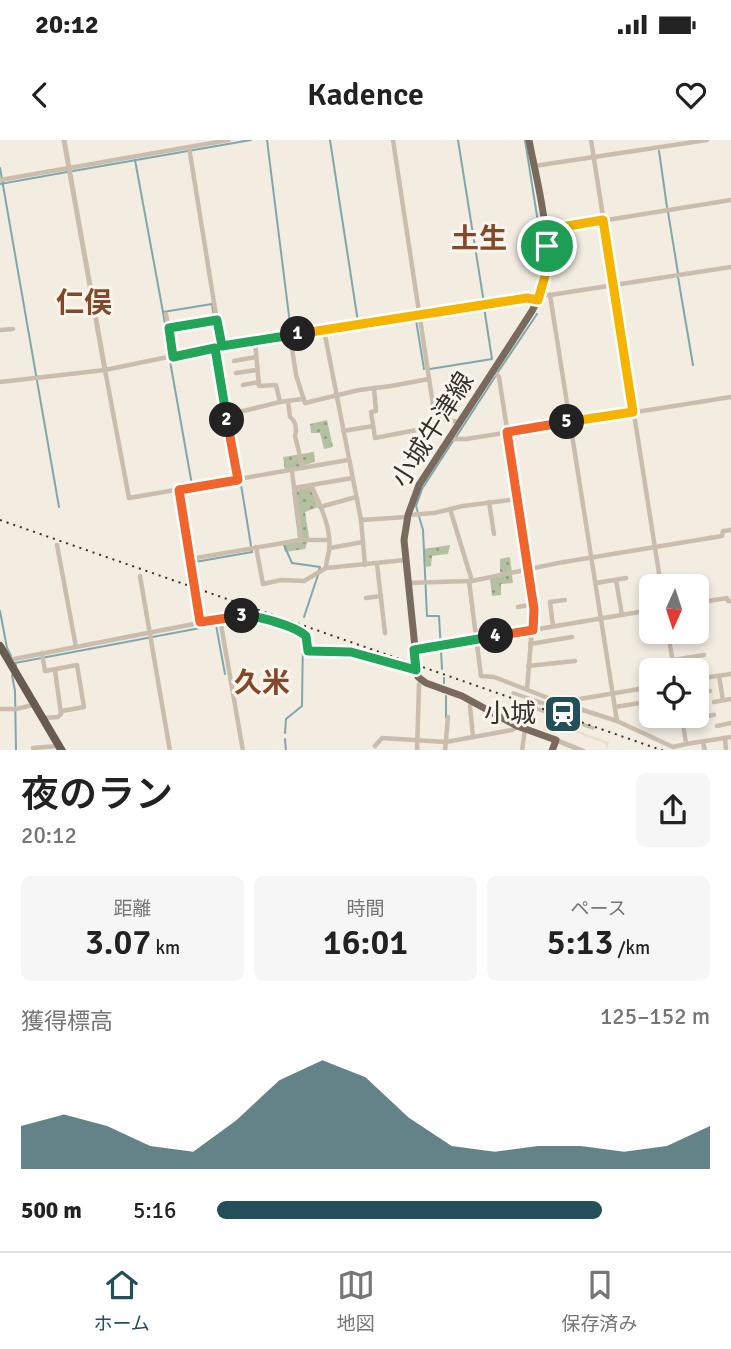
<!DOCTYPE html>
<html lang="ja">
<meta charset="utf-8">
<style>
:root{--surface:#fff;--page:#f6f6f6;--text:#222;--muted:#767676;--line:#e0e0e0;--accent:#234f58}
body{margin:0;font-family:Signika,"Noto Sans JP",sans-serif;background:var(--page);color:var(--text);height:100vh;display:flex;flex-direction:column;font-size:26px;white-space:nowrap}
*{box-sizing:border-box;margin:0}
p{font-size:23px;color:var(--muted)}
.icon{flex:none;width:38px;height:38px;fill:none;stroke:currentColor;stroke-width:2;stroke-linecap:round;stroke-linejoin:round}
.map{position:relative;height:610px;overflow:hidden}
.sheet{display:flex;flex-direction:column;background:var(--surface);flex:1}
.sheet>*{flex:none}
.needle{width:46px;rotate:183deg}
.tools{position:absolute;left:639px;top:434px;display:grid;gap:14px}
.tools a{display:grid;place-items:center;width:70px;height:70px;border-radius:10px;background:var(--surface);box-shadow:0 4px 10px #0003;font-size:35px}
.pin{position:absolute;display:grid;place-items:center;width:60px;height:60px;color:#fff;margin:-30px;border:4px solid #fff;border-radius:50%;box-shadow:0 2px 7px #0007}
.km{position:absolute;width:35px;height:35px;margin:-18px;border-radius:50%;background:#222;color:#fff;font-size:19px;line-height:35px;text-align:center}
.round{display:grid;place-items:center;flex:none;width:74px;height:74px;border-radius:10px;background:var(--page)}
.summary{display:flex;align-items:center;justify-content:space-between;height:119px;padding:0 21px}
h1{font-size:38px;font-weight:600;line-height:52px}
.figures{display:grid;grid-template-columns:repeat(3,1fr);gap:10px;height:119px;padding:7px 21px}
.figures div{display:grid;align-content:center;border-radius:10px;background:var(--page);text-align:center}
.figures b{font-size:35px;font-weight:600}
.figures small{font-size:19px;font-weight:400}
.figures p{font-size:19px}
.chart{height:196px;padding:14px 21px}
.chart p{display:flex;justify-content:space-between}
.chart svg{width:100%;height:126px;margin-top:7px;fill:var(--accent);opacity:.7}
ul{padding:0 21px;list-style:none;font-size:23px}
li{display:grid;grid-template-columns:112px 84px 1fr;align-items:center;height:52px}
li i{height:18px;border-radius:9px;background:var(--accent)}
.status{display:flex;justify-content:space-between;align-items:center;height:49px;padding:0 35px;background:var(--surface);direction:ltr}
.status svg{height:19px;fill:currentColor}
header{display:flex;justify-content:space-between;align-items:center;height:91px;padding:0 21px;background:var(--surface);font-size:32px;font-weight:600}
.tab-bar{display:flex;justify-content:space-around;align-items:center;height:98px;border-top:2px solid var(--line);background:var(--surface);font-size:19px;color:var(--muted)}
.tab-bar a{display:grid;justify-items:center;gap:4px}
.tab-bar .on{color:var(--accent)}
.map>svg:first-child{display:block}
.green{fill:url(#green-dots)}
.plaza{fill:#e9dec9}
.lines{fill:none;stroke-linecap:round;stroke-linejoin:round}
.stream{stroke:#81a7ae;stroke-width:2}
.pedestrian{stroke:#cabdad;stroke-width:3.5}
.minor{stroke:#cabdad;stroke-width:4.5}
.tertiary{stroke:#cabdad;stroke-width:5}
.primary{stroke:#796a5d;stroke-width:7}
.trunk{stroke:#695b50;stroke-width:8}
.rail{stroke:#39312b;stroke-width:2;stroke-dasharray:2 5;stroke-linecap:butt}
.split-1-casing{stroke:#fff;stroke-width:14}
.split-2-casing{stroke:#fff;stroke-width:14}
.split-3-casing{stroke:#fff;stroke-width:14}
.split-4-casing{stroke:#fff;stroke-width:14}
.split-5-casing{stroke:#fff;stroke-width:14}
.split-6-casing{stroke:#fff;stroke-width:14}
.split-1{stroke:#f5b400;stroke-width:9}
.split-2{stroke:#22a559;stroke-width:9}
.split-3{stroke:#f0652b;stroke-width:9}
.split-4{stroke:#22a559;stroke-width:9}
.split-5{stroke:#f0652b;stroke-width:9}
.split-6{stroke:#f5b400;stroke-width:9}
.labels{text-anchor:middle;dominant-baseline:central;stroke-width:6;stroke-linejoin:round;paint-order:stroke}
.street-label{font-size:26px;fill:#39312b;stroke:#faf5ed}
.poi-label{font-size:26px;fill:#39312b;stroke:#faf5ed;text-anchor:end}
.neighbourhood-label{font-size:28px;font-weight:bold;fill:#834829;stroke:#faf5ed}
</style>
<div class="status"><b>20:12</b><svg viewBox="0 0 49 12"><path d="M0 12V9h3v3zM5 12V6h3v6zM10 12V3h3v9zM15 12V0h3v12zM26 1h20v11H26zM47 4h2v5h-2z"/></svg></div>
<header><svg class="icon" aria-label="back" viewBox="0 0 24 24"><path d="M15 5l-7 7 7 7"/></svg>Kadence<svg class="icon" aria-label="heart" viewBox="0 0 24 24"><path d="M12 20l-8-8c-3-5 5-10 8-4 3-6 11-1 8 4z"/></svg></header>
<div class="map">
<svg width="731" height="611" viewBox="0 0 731 611">
<defs>
<pattern id="green-dots" width="8" height="8" patternUnits="userSpaceOnUse" patternTransform="scale(1.75)"><rect width="8" height="8" fill="#b3c1a1"/><path d="M2 2h.1M6 6h.1" fill="none" stroke="#939d83" stroke-width="1.8" stroke-linecap="round"/></pattern>
</defs>
<rect width="100%" height="100%" fill="#f2ece1"/>
<!-- green -->
<g class="green">
<polygon points="327,280 333,307 324,309 320,293 311,293 310,284"/>
<polygon points="314,312 315,322 285,331 283,317"/>
<polygon points="310,347 318,367 305,372 309,397 305,409 285,412 283,401 298,398 292,351"/>
<polygon points="450,405 448,414 432,416 431,426 426,427 424,409"/>
<polygon points="510,417 513,443 501,444 501,455 492,456 490,439 500,436 500,419"/>
</g>
<!-- plaza -->
<polygon class="plaza" points="548,575 556,578 555,583 609,602 606,610 606,604 564,588 554,594 543,590"/>
<g class="lines">
<!-- stream -->
<g class="stream">
<polyline points="267,0 291,192"/>
<polyline points="330,0 358,182"/>
<polyline points="458,0 484,163"/>
<polyline points="525,0 543,114"/>
<polyline points="659,11 667,67"/>
<polyline points="135,20 163,172 212,164 218,203"/>
<polyline points="0,28 59,367"/>
<polyline points="73,31 251,0"/>
<polyline points="0,44 67,32"/>
<polyline points="668,72 678,133"/>
<polyline points="678,137 693,225"/>
<polyline points="163,172 170,214"/>
<polyline points="373,186 416,180 424,229"/>
<polyline points="219,209 252,412"/>
<polyline points="170,221 192,345 181,346"/>
<polyline points="430,229 492,219 484,167"/>
<polyline points="498,232 537,174"/>
<polyline points="456,297 495,237"/>
<polyline points="284,405 292,423 320,427 319,430"/>
<polyline points="195,422 252,412"/>
<polyline points="0,471 7,508 11,516"/>
<polyline points="304,477 318,435"/>
<polyline points="16,526 15,523 216,485 225,534"/>
<polyline points="442,529 439,476 427,476 423,390 416,366 422,349 453,301"/>
<polyline points="12,535 15,551 16,611"/>
<polyline points="444,538 444,543"/>
<polyline points="446,556 446,578"/>
<polyline points="285,593 286,579 302,566 303,496"/>
<polyline points="285,599 286,611"/>
</g>
<!-- pedestrian -->
<g class="pedestrian">
<polyline points="513,553 552,566"/>
<polyline points="531,562 540,563"/>
<polyline points="531,567 562,577 560,585"/>
<polyline points="562,577 593,588"/>
</g>
<!-- minor -->
<g class="minor">
<polyline points="393,0 435,278 459,282"/>
<polyline points="591,0 661,446"/>
<polyline points="189,7 221,206"/>
<polyline points="534,26 707,0"/>
<polyline points="0,40 229,0"/>
<polyline points="545,90 731,60"/>
<polyline points="541,154 550,155 731,127"/>
<polyline points="550,155 617,581"/>
<polyline points="166,174 173,217"/>
<polyline points="168,189 217,180"/>
<polyline points="0,190 13,189"/>
<polyline points="324,190 361,380 407,377"/>
<polyline points="290,195 296,235 305,263 359,250 391,246 429,239"/>
<polyline points="255,201 259,246 276,245 280,262 302,259"/>
<polyline points="215,208 238,340"/>
<polyline points="234,221 256,217"/>
<polyline points="105,230 129,358 348,320"/>
<polyline points="494,231 499,237 534,464 527,549"/>
<polyline points="236,233 257,230"/>
<polyline points="0,242 105,230 221,206 527,158 537,159"/>
<polyline points="243,245 259,242"/>
<polyline points="374,248 376,271 371,272 375,298 432,287 436,280"/>
<path d="M288 261 290 277C296 281 297 290 295 296L303 328"/>
<polyline points="227,275 280,262"/>
<polyline points="343,291 373,286"/>
<polyline points="448,299 466,299 731,257"/>
<path d="M311 345C320 365 332 388 329 411 328 417 326 422 326 428"/>
<polyline points="294,348 352,338"/>
<polyline points="179,350 200,482"/>
<polyline points="489,362 494,394"/>
<polyline points="320,367 356,357"/>
<polyline points="450,369 472,441 469,441 481,536 494,537 561,563 617,581 673,607 686,604 682,576"/>
<polyline points="408,375 434,373 463,366 518,359"/>
<polyline points="361,380 365,425"/>
<polyline points="301,400 328,400"/>
<polyline points="57,405 76,507"/>
<polyline points="256,407 263,444 281,440 304,441 326,428 405,420"/>
<polyline points="330,408 363,402"/>
<polyline points="190,419 301,400 292,332"/>
<polyline points="377,424 385,493"/>
<polyline points="140,436 170,611"/>
<polyline points="616,440 622,475"/>
<polyline points="472,441 558,423 722,396 723,391 731,390"/>
<polyline points="407,443 469,441"/>
<polyline points="596,443 626,438"/>
<polyline points="366,458 381,456"/>
<polyline points="696,463 727,458 728,461 731,461"/>
<polyline points="518,467 534,464"/>
<polyline points="220,479 243,611"/>
<polyline points="553,486 550,462 565,460"/>
<polyline points="696,490 699,490"/>
<polyline points="668,492 674,530"/>
<polyline points="668,495 688,492"/>
<polyline points="530,504 572,497"/>
<polyline points="414,510 651,470"/>
<polyline points="42,513 45,531 77,525 84,567 62,571"/>
<polyline points="9,520 235,476 259,477 300,491 306,496 308,511 350,512 416,530"/>
<polyline points="673,520 704,515"/>
<polyline points="528,526 575,521"/>
<polyline points="719,536 723,560"/>
<polyline points="696,539 731,534"/>
<polyline points="696,553 710,551"/>
<polyline points="472,561 470,566 473,597"/>
<polyline points="562,562 651,547"/>
<polyline points="714,562 731,559"/>
<polyline points="615,567 646,562"/>
<polyline points="0,569 16,569 33,565"/>
<polyline points="43,578 58,577 61,574 55,530"/>
<polyline points="682,580 714,575"/>
<polyline points="717,586 731,583"/>
<polyline points="725,598 726,611"/>
<polyline points="703,602 705,611"/>
<polyline points="686,604 731,597"/>
<polyline points="375,606 382,598 446,602 512,590 517,587"/>
<polyline points="33,608 58,606"/>
<polyline points="417,611 419,545 421,540"/>
<polyline points="445,611 448,577"/>
<polyline points="522,611 525,589"/>
</g>
<!-- tertiary -->
<g class="tertiary">
<polyline points="64,0 105,230"/>
<polyline points="556,600 583,611"/>
</g>
<!-- primary -->
<path class="primary" d="M529 0C539 55 561 119 532 171L419 345 408 375 404 400 418 537 426 543 462 556 517 586 556 600 552 611"/>
<!-- trunk -->
<polyline class="trunk" points="0,506 62,611"/>
<!-- rail -->
<polyline class="rail" points="0,380 664,611"/>
</g>
<g class="lines">
<defs>
<polyline id="split-1" points="298,194 527,158 538,160 547,129 547,106"/>
<polyline id="split-2" points="227,280 215,208 173,217 169,188 217,180 222,206 298,194"/>
<polyline id="split-3" points="227,280 238,340 179,350 200,482 242,476"/>
<path id="split-4" d="M242 476C257 475 295 486 306 496L308 511 351 512 416 530 414 510 496 496"/>
<polyline id="split-5" points="496,496 533,490 534,469 507,292 567,282"/>
<polyline id="split-6" points="547,106 544,90 603,80 633,272 567,282"/>
</defs>
<!-- split-1 casing -->
<use href="#split-1" class="split-1-casing"/>
<!-- split-2 casing -->
<use href="#split-2" class="split-2-casing"/>
<!-- split-3 casing -->
<use href="#split-3" class="split-3-casing"/>
<!-- split-4 casing -->
<use href="#split-4" class="split-4-casing"/>
<!-- split-5 casing -->
<use href="#split-5" class="split-5-casing"/>
<!-- split-6 casing -->
<use href="#split-6" class="split-6-casing"/>
<!-- split-1 -->
<use href="#split-1" class="split-1"/>
<!-- split-2 -->
<use href="#split-2" class="split-2"/>
<!-- split-3 -->
<use href="#split-3" class="split-3"/>
<!-- split-4 -->
<use href="#split-4" class="split-4"/>
<!-- split-5 -->
<use href="#split-5" class="split-5"/>
<!-- split-6 -->
<use href="#split-6" class="split-6"/>
</g>
<!-- icons -->
<defs>
<symbol id="station-square" viewBox="-11 -11 22 22"><rect x="-9" y="-9" width="18" height="18" rx="4" fill="#234f58" stroke="#faf5ed"/><path d="M-3-6H3Q5-6 5-4V2Q5 4 3 4L4.5 6H3L1.5 4h-3L-3 6H-4.5L-3 4Q-5 4-5 2V-4Q-5-6-3-6ZM-3.5-4v3h7v-3ZM-3.5 1v1.5H-2V1ZM2 1v1.5H3.5V1Z" fill="#fff"/></symbol>
</defs>
<g fill-rule="evenodd">
<use href="#station-square" x="541" y="552" width="44" height="44"/>
</g>
<g class="labels">
<!-- street labels -->
<g class="street-label">
<text transform="translate(433 290) rotate(-58)">小城牛津線</text>
</g>
<!-- poi labels -->
<g class="poi-label">
<text x="536" y="574">小城</text>
</g>
<!-- neighbourhood labels -->
<g class="neighbourhood-label">
<text x="479" y="99">土生</text>
<text x="84" y="163">仁俣</text>
<text x="262" y="543">久米</text>
</g>
</g>
</svg>
<div class="tools">
<a><svg class="needle" viewBox="-14 -14 28 28"><path d="M0-13l5 13h-10z" fill="#e53935"/><path d="M0 13l5-13h-10z" fill="#767676"/></svg></a>
<a><svg class="icon" aria-label="locate" viewBox="0 0 24 24"><circle cx="12" cy="12" r="6"/><path d="M12 2v4M12 18v4M2 12h4M18 12h4"/></svg></a>
</div>
<div class="pin" style="left:547px;top:106px;background:#1e9e55"><svg class="icon" aria-label="arrive" viewBox="0 0 24 24"><path d="M6 21V4h12l-3 4 3 4H6"/></svg></div>
<b class="km" style="left:298px;top:194px">1</b>
<b class="km" style="left:227px;top:280px">2</b>
<b class="km" style="left:242px;top:476px">3</b>
<b class="km" style="left:496px;top:496px">4</b>
<b class="km" style="left:567px;top:282px">5</b>
</div>
<section class="sheet">
<div class="summary"><div><h1>夜のラン</h1><p>20:12</p></div><a class="round"><svg class="icon" aria-label="share" viewBox="0 0 24 24"><path d="M12 15V3M7 8l5-5 5 5M5 13v7h14v-7"/></svg></a></div>
<div class="figures">
<div><p>距離</p><b>3.07<small> km</small></b></div>
<div><p>時間</p><b>16:01</b></div>
<div><p>ペース</p><b>5:13<small> /km</small></b></div>
</div>
<div class="chart"><p><span>獲得標高</span>125–152 m</p>
<svg viewBox="0 0 160 44" preserveAspectRatio="none"><path d="M0 44V29L10 25L20 29L30 36L40 38L50 27L60 13L70 6L80 12L90 26L100 36L110 38L120 36L130 36L140 38L150 36L160 29V44z"/></svg>
</div>
<ul>
<li><b>500 m</b>5:16<i style="width:78%"></i></li>
</ul>
</section>
<nav class="tab-bar">
<a class="on"><svg class="icon" aria-label="home" viewBox="0 0 24 24"><path d="M3 11l9-7 9 7M6 9v11h12V9"/></svg>ホーム</a>
<a><svg class="icon" aria-label="map" viewBox="0 0 24 24"><path d="M3 6l6-2 6 2 6-2v14l-6 2-6-2-6 2zM9 4v14M15 6v14"/></svg>地図</a>
<a><svg class="icon" aria-label="saved" viewBox="0 0 24 24"><path d="M7 4h10v16l-5-4-5 4z"/></svg>保存済み</a>
</nav>
